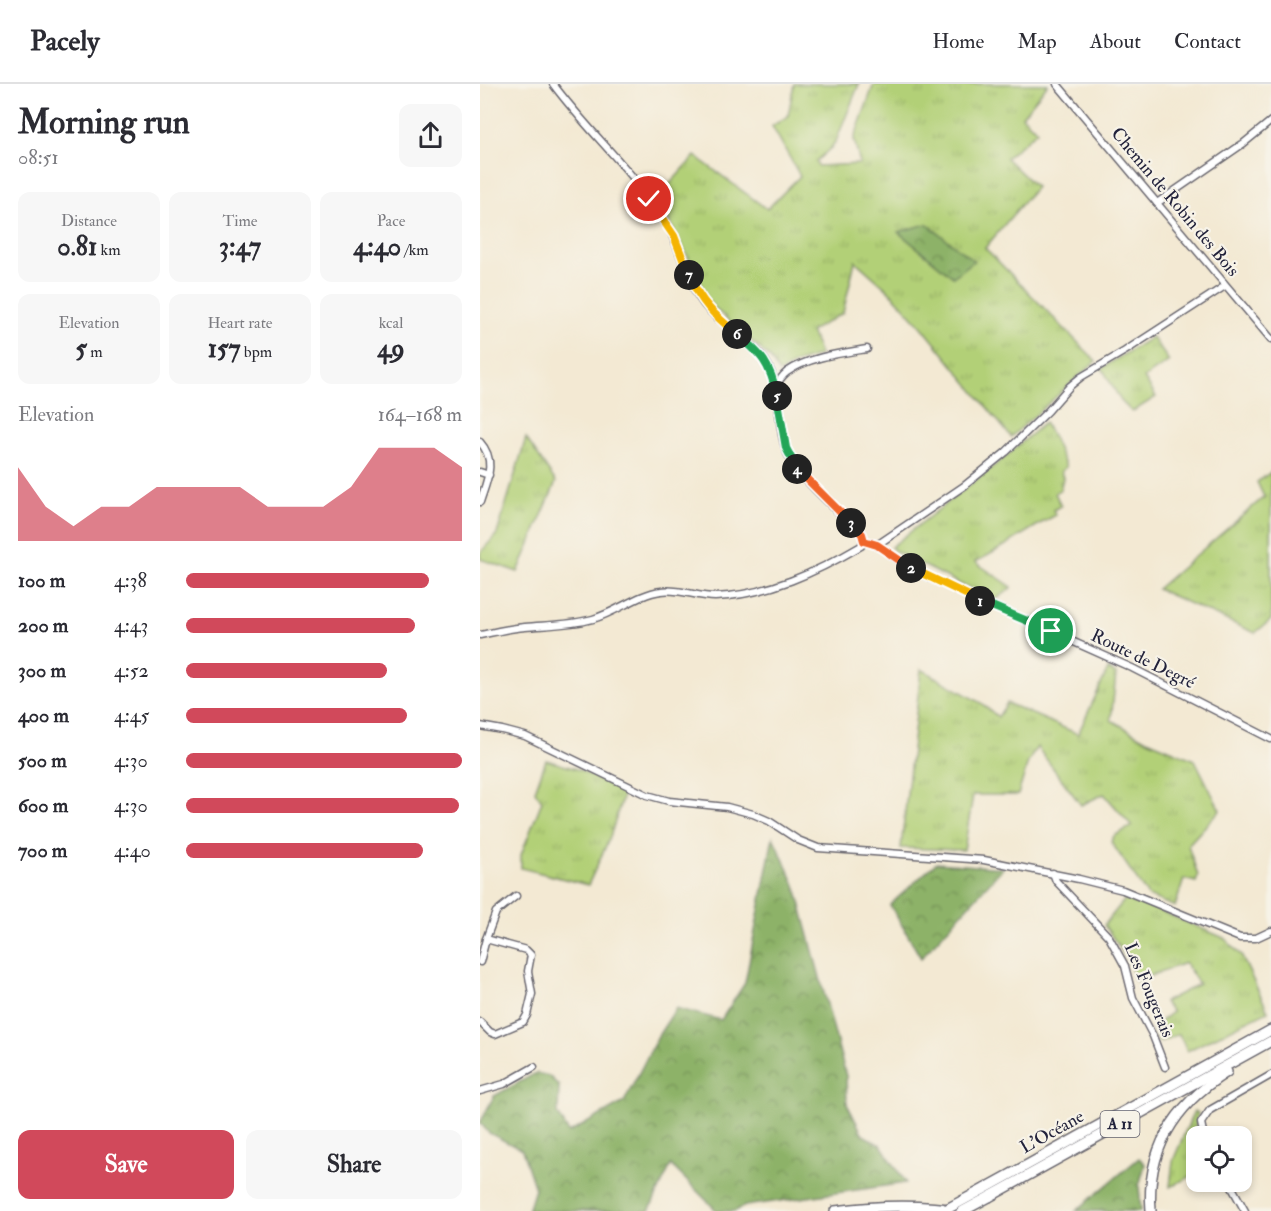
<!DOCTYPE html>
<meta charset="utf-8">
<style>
:root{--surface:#fff;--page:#f7f7f7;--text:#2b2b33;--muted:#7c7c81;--line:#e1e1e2;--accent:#d1495b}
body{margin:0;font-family:"IM FELL Double Pica",serif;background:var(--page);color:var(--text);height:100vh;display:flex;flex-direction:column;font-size:22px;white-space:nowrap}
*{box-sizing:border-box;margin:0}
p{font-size:20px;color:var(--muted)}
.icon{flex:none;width:33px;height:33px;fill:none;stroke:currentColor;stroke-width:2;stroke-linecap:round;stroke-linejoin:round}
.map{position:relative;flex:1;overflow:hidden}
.sheet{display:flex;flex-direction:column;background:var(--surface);width:480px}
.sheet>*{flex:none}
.buttons{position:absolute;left:706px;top:1042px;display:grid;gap:12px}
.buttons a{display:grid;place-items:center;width:66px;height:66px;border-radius:12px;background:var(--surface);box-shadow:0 3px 9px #0003;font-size:30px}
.pin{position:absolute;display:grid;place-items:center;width:51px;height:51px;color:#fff;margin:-26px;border:3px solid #fff;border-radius:50%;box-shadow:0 2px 6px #0007}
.km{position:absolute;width:30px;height:30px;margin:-15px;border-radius:50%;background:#222;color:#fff;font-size:16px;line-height:30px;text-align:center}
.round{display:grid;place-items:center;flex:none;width:63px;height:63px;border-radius:12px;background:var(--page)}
.summary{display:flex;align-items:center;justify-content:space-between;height:102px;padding:0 18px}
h1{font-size:33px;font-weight:700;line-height:45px}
.figures{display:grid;grid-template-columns:repeat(3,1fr);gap:9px;height:102px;padding:6px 18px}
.figures div{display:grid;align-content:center;border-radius:12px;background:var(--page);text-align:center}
.figures b{font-size:26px;font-weight:700}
.figures small{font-size:16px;font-weight:400}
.figures p{font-size:16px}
.chart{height:168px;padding:12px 18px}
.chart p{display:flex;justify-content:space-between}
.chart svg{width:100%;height:108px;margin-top:6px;fill:var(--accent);opacity:.7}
.action{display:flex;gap:12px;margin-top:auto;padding:12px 18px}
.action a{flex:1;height:69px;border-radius:12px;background:var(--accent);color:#fff;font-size:24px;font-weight:700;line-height:69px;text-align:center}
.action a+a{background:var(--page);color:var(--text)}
ul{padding:0 18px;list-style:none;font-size:20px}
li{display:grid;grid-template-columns:96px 72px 1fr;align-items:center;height:45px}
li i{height:15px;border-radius:8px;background:var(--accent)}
header{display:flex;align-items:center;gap:36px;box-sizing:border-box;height:84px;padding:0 30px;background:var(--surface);border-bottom:2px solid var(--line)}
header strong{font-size:28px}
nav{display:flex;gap:33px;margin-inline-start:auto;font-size:21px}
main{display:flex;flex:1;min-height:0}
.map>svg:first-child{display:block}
.grass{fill:url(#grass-tufts);stroke:#6a7959;stroke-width:1.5}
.forest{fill:url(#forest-crowns);stroke:#586a52;stroke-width:1.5}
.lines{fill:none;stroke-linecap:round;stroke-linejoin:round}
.minor-casing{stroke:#6b6870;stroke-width:9}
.highway-casing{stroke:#6b6870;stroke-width:12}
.minor{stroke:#fff;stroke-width:6}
.highway{stroke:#fff;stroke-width:9}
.highway-bridge-casing{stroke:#6b6870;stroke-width:12;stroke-linecap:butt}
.highway-bridge{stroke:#fff;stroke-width:9}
.split-1-casing{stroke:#fff;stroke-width:12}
.split-2-casing{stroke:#fff;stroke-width:12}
.split-3-casing{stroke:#fff;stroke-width:12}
.split-4-casing{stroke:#fff;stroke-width:12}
.split-5-casing{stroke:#fff;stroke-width:12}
.split-6-casing{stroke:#fff;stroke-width:12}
.split-7-casing{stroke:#fff;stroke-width:12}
.split-8-casing{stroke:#fff;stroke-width:12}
.split-1{stroke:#22a559;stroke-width:8}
.split-2{stroke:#f5b400;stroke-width:8}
.split-3{stroke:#f0652b;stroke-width:8}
.split-4{stroke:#f0652b;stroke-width:8}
.split-5{stroke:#22a559;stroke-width:8}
.split-6{stroke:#22a559;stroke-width:8}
.split-7{stroke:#f5b400;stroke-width:8}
.split-8{stroke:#f5b400;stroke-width:8}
.labels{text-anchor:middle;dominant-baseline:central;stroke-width:4.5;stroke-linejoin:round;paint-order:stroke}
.shield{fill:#f7f3e8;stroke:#62616f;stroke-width:1.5}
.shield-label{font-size:16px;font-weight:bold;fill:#22223b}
.street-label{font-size:18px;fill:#22223b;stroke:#f7f3e8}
</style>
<header>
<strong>Pacely</strong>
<nav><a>Home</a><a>Map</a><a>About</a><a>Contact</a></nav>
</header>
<main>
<section class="sheet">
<div class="summary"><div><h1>Morning run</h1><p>08:51</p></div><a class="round"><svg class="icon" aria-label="share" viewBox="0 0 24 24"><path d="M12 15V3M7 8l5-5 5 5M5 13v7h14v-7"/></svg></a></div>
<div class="figures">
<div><p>Distance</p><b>0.81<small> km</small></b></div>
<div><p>Time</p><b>3:47</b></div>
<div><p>Pace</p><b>4:40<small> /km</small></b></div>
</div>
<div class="figures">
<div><p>Elevation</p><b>5<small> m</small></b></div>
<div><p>Heart rate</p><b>157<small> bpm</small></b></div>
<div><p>kcal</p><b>49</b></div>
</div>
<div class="chart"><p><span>Elevation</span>164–168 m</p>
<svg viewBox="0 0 160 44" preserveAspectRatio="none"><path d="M0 44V14L10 30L20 38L30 30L40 30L50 22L60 22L70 22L80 22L90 30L100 30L110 30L120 22L130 6L140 6L150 6L160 14V44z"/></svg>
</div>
<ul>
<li><b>100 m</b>4:38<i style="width:88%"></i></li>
<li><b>200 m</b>4:43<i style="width:83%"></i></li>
<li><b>300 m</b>4:52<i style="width:73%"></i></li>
<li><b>400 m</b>4:45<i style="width:80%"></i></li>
<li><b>500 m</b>4:30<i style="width:100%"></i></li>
<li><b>600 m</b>4:30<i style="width:99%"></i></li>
<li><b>700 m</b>4:40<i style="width:86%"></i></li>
</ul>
<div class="action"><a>Save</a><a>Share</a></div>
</section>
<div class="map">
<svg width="791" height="1127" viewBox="0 0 791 1127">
<defs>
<pattern id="grass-tufts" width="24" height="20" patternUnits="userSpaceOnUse" patternTransform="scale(1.5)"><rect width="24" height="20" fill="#b2d077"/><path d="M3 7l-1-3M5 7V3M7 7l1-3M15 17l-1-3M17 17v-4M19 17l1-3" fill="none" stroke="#99b268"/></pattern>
<pattern id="forest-crowns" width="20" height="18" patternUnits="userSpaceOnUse" patternTransform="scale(1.5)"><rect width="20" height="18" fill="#8db268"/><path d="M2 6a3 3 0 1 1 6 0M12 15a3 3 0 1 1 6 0" fill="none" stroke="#739057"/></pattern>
</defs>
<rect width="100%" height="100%" fill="#f7f3e8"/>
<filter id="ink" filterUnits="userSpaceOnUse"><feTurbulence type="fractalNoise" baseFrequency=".0167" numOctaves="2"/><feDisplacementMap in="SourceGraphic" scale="12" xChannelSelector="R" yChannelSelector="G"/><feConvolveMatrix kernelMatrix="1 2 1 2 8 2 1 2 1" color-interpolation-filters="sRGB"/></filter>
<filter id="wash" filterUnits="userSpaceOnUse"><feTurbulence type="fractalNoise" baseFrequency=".008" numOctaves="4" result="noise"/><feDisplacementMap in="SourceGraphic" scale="24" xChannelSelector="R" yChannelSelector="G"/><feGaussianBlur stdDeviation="1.35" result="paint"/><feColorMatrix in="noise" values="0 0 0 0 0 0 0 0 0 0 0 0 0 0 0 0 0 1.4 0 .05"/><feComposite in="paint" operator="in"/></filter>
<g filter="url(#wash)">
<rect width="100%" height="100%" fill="#f3e9d3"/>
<!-- grass -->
<g class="grass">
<polygon points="314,0 379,0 357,55 351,64 336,77 338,82 380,80 374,55 394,0 568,0 542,32 557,47 526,74 556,103 505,164 616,277 531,353 442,243 410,208 375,177 363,229 331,247 340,271 315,279 299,289 290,274 229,219 219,194 177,114 215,72 287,125 320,92 292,42 308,32"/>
<polygon points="672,253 689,277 664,294 676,313 652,328 641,317 622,284"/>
<path d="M564 339 572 351 586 383 581 387 583 394 580 406 575 409 581 422 573 426 576 431C548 445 524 465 495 478L532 503 514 517 415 467 411 463 524 374Z"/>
<polygon points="46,354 76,398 38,488 0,475 0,469 17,450"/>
<polygon points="791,388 791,536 775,549 677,505 784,413 777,398"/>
<polygon points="441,585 501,619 518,633 527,619 598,650 628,585 636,590 631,636 665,655 715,676 740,726 708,761 718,792 716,798 704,795 695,823 668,812 631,758 634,752 652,742 624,710 601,721 557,663 548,678 538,711 493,711 484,766 421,764"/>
<polygon points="66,676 100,686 144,708 130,753 108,801 41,784 41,771 62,717 55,707"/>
<polygon points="647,813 744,854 761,871 788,927 707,967 699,950 679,958 673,943 692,928 684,918 719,900 705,879 656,897 647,874 624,841"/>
<polygon points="714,1027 718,1029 715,1044 719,1053 717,1053 717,1089 690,1103 693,1077"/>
</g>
<!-- forest -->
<g class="forest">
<polygon points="447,140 494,177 473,193 418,148"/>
<polygon points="293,753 316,803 366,992 367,1020 383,1051 401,1061 426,1099 265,1122 255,1127 237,1127 191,1081 169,1127 48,1127 55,1105 42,1066 9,1049 0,1039 14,1012 56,989 69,992 79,1002 78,1030 89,1049 144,1018 178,952 196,924 241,936 265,899"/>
<polygon points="456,779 523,784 441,874 410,821"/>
<polygon points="659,1074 665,1080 659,1102 661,1127 596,1127"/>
</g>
</g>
<g filter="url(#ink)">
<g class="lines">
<defs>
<g id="minor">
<path d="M73 0C107 46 151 85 183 133 200 160 204 193 223 219 239 240 264 251 281 271 303 297 295 336 306 366 317 394 361 429 382 450L384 457 397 461 435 487 652 584 791 655"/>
<polyline points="577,0 791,255"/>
<polyline points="677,119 764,59 791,37"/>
<path d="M295 303C298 298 302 292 307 288 328 273 362 269 387 265"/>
<path d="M0 358C17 377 7 396 0 418"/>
<polyline points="0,388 9,391"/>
<polyline points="397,461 484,402 526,368 568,327 590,302 601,293 645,267 745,202"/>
<path d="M0 551C15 548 30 544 45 543 68 541 91 541 113 535 137 528 158 510 181 507 198 504 217 513 235 513 288 511 337 488 381 462L384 457"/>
<polyline points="0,642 22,646 45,652 167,711 189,717 247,723 273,730 289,737 318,756 338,764 504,776 599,795 643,806 760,854 776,854 791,847"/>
<polyline points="573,789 576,797 629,853 645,882 653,914 673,952 685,983"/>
<polyline points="0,878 6,855 16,828 36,812"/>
<polyline points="0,938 10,948 15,950 43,938 47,931 52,910 48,887 51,871 46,866 6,855"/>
<polyline points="0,1007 24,1000 54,983"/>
<polyline points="724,1053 721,1039 730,1026 791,991"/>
<polyline points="749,1098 765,1127"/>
</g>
<g id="highway">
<polyline points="504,1105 791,946"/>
<polyline points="509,1113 791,957"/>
<path d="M355 1127C399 1121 440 1120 484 1127"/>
<path d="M671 1127C666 1065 696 1020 747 988"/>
</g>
</defs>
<!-- minor casing -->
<use href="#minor" class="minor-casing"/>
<!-- highway casing -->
<use href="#highway" class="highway-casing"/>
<!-- minor -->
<use href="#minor" class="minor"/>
<!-- highway -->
<use href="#highway" class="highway"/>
<defs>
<g id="highway-bridge">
<polyline points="467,1125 504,1105"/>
<polyline points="483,1127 509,1113"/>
</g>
</defs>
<!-- highway-bridge casing -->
<use href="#highway-bridge" class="highway-bridge-casing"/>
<!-- highway-bridge -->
<use href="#highway-bridge" class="highway-bridge"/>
</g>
</g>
<g class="lines" filter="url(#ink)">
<defs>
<polyline id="split-1" points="500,517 571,547"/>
<polyline id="split-2" points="431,484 500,517"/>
<polyline id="split-3" points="371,439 382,450 384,457 397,461 431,484"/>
<polyline id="split-4" points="317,385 371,439"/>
<polyline id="split-5" points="297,312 306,364 317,385"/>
<path id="split-6" d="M257 250C282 271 290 279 297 312"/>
<path id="split-7" d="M209 191C221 219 234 231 257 250"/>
<polyline id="split-8" points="169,115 194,152 209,191"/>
</defs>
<!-- split-1 casing -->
<use href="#split-1" class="split-1-casing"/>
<!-- split-2 casing -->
<use href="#split-2" class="split-2-casing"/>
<!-- split-3 casing -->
<use href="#split-3" class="split-3-casing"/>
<!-- split-4 casing -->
<use href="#split-4" class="split-4-casing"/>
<!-- split-5 casing -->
<use href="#split-5" class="split-5-casing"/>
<!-- split-6 casing -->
<use href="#split-6" class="split-6-casing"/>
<!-- split-7 casing -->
<use href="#split-7" class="split-7-casing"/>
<!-- split-8 casing -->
<use href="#split-8" class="split-8-casing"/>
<!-- split-1 -->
<use href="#split-1" class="split-1"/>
<!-- split-2 -->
<use href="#split-2" class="split-2"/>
<!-- split-3 -->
<use href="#split-3" class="split-3"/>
<!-- split-4 -->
<use href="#split-4" class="split-4"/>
<!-- split-5 -->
<use href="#split-5" class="split-5"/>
<!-- split-6 -->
<use href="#split-6" class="split-6"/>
<!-- split-7 -->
<use href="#split-7" class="split-7"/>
<!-- split-8 -->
<use href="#split-8" class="split-8"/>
</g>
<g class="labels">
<!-- shield labels -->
<rect class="shield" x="620.5" y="1027" width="39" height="26" rx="4.5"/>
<g class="shield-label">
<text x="640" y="1040">A 11</text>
</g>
<!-- street labels -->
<g class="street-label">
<text transform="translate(695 118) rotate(50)">Chemin de Robin des Bois</text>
<text transform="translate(663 575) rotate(26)">Route de Degré</text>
<text transform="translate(669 906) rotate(67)">Les Fougerais</text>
<text transform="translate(572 1048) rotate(-29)">L’Océane</text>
</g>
</g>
</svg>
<div class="buttons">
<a><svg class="icon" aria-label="locate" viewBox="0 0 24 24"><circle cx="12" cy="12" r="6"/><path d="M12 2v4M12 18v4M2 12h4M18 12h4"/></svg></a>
</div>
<div class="pin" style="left:571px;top:547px;background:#1e9e55"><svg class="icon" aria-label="arrive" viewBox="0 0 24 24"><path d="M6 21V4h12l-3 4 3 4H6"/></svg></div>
<div class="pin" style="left:169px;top:115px;background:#d93025"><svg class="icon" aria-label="check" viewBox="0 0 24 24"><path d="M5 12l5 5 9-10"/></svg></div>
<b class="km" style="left:500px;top:517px">1</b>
<b class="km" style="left:431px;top:484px">2</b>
<b class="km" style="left:371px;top:439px">3</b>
<b class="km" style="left:317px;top:385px">4</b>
<b class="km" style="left:297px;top:312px">5</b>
<b class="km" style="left:257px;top:250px">6</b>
<b class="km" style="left:209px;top:191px">7</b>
</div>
</main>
